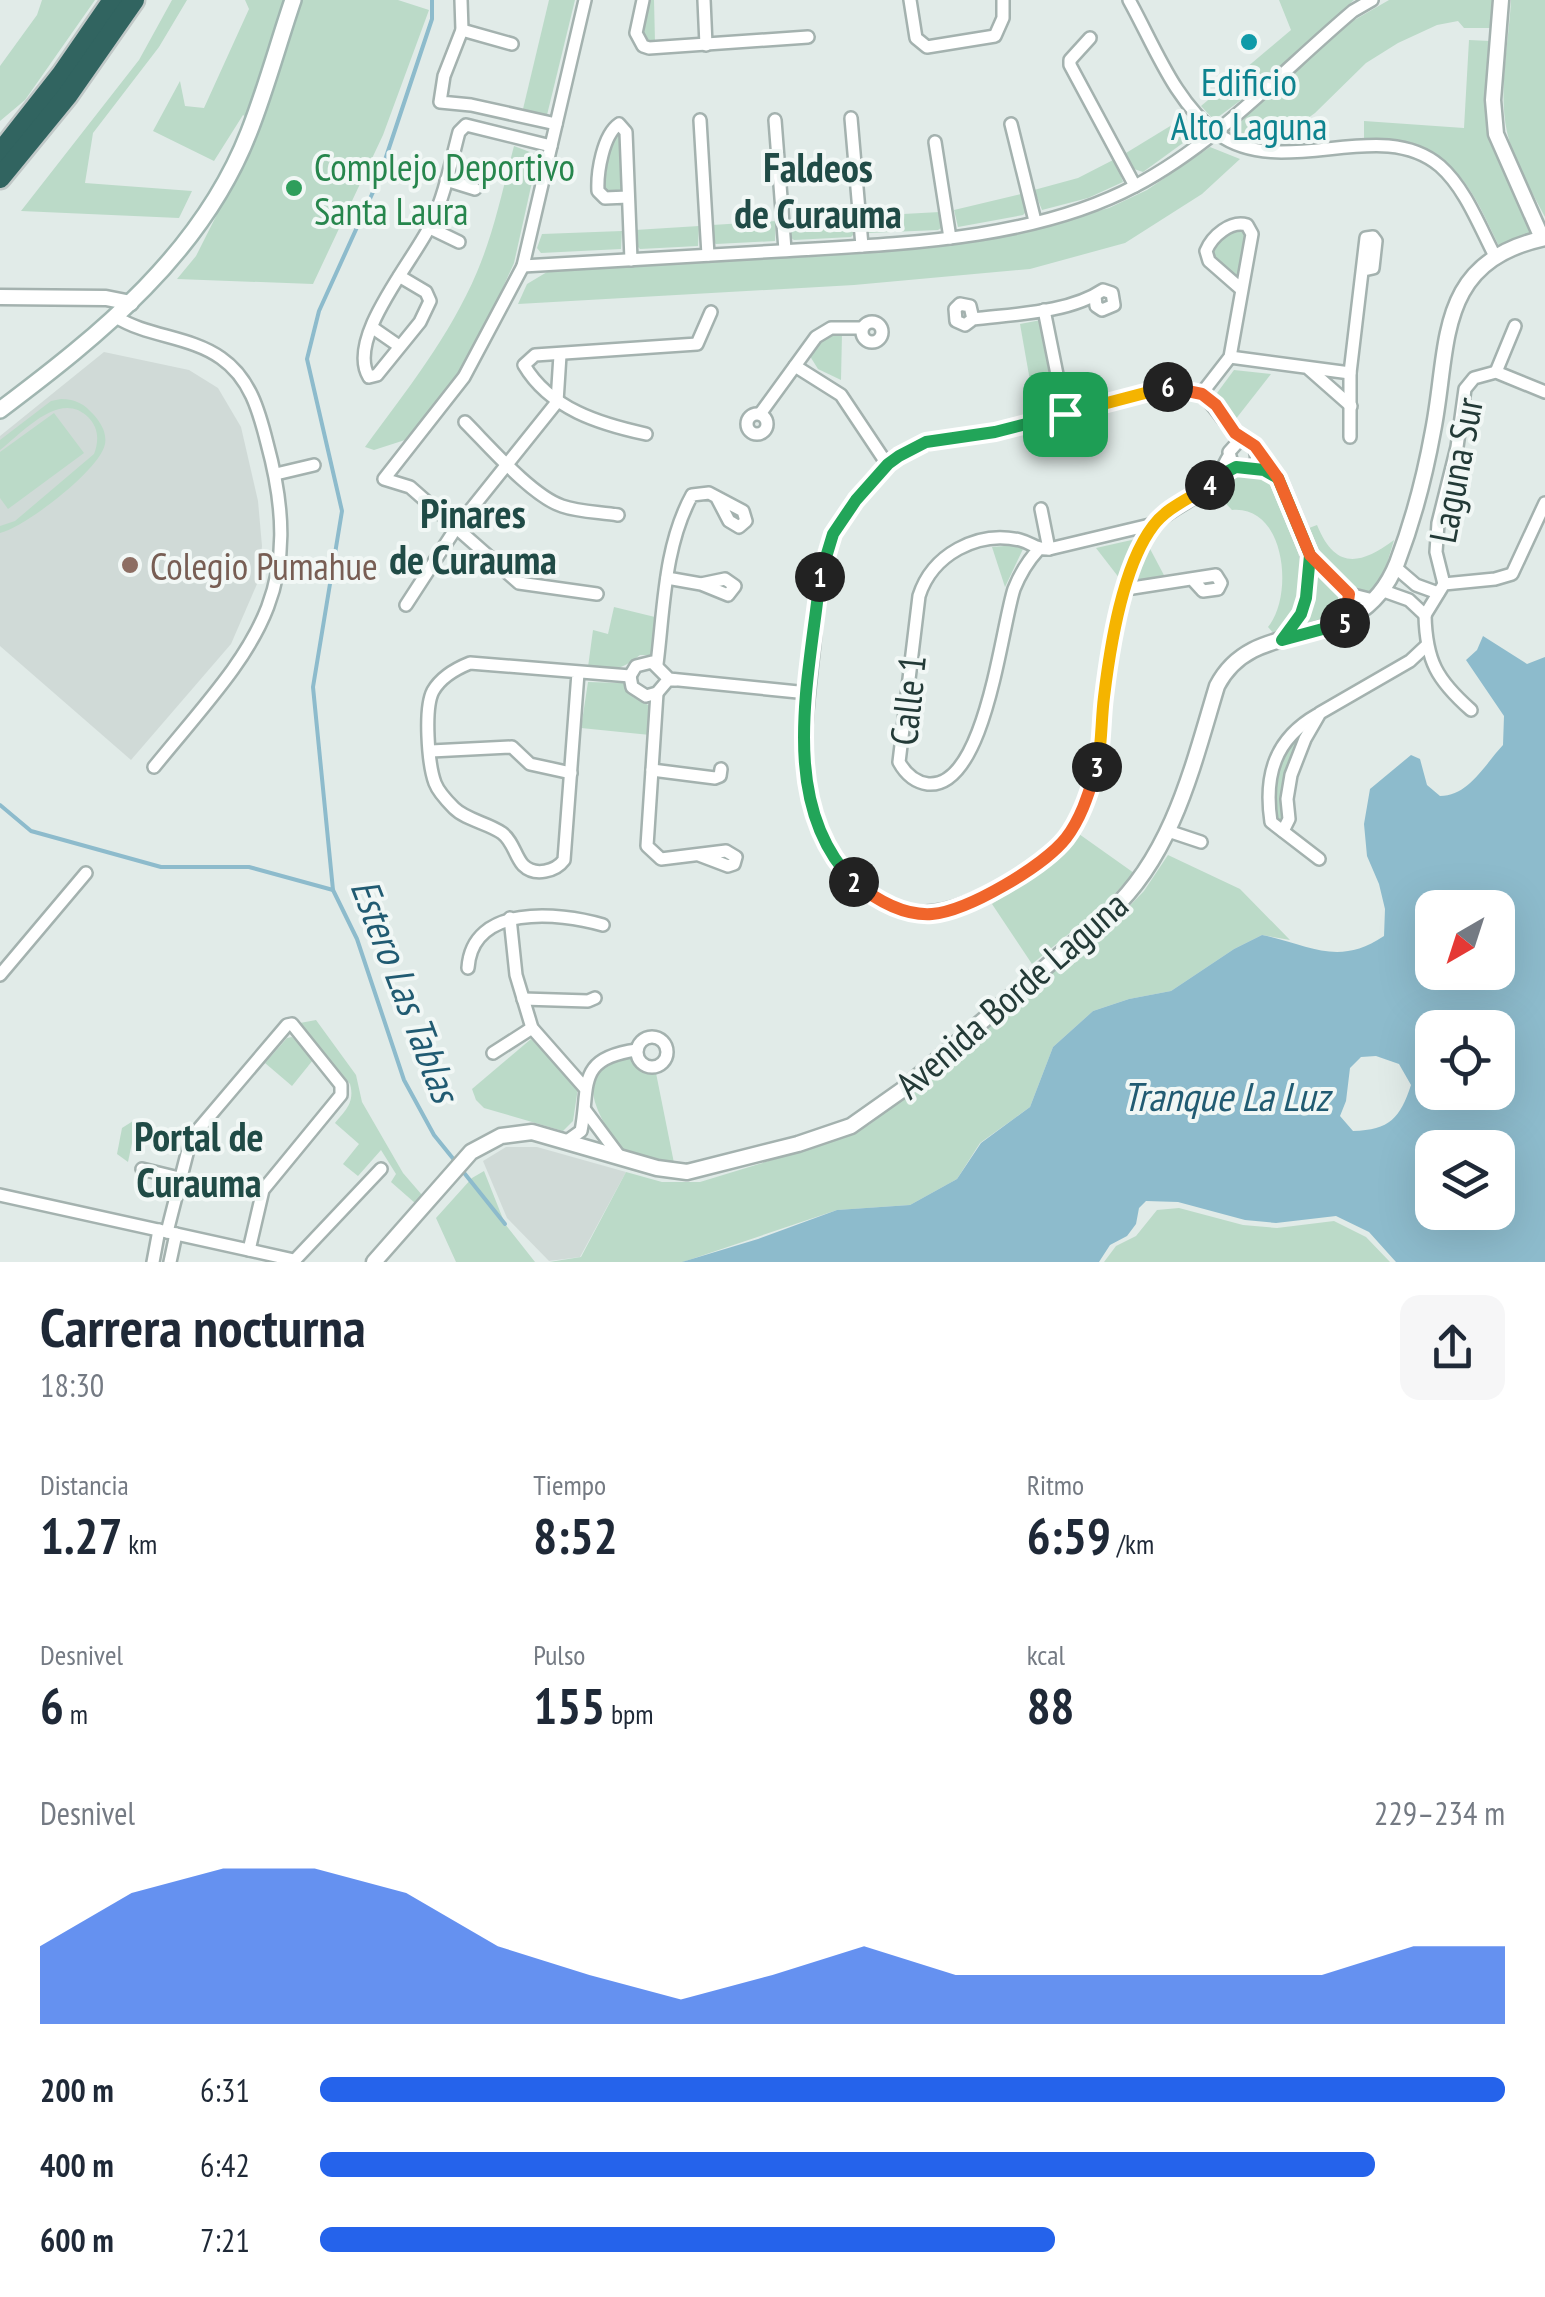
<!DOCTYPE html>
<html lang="es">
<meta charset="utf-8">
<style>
:root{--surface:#fff;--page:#f6f6f7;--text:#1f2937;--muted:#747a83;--accent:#2563eb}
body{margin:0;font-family:"PT Sans Narrow",sans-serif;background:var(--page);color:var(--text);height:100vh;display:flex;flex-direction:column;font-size:38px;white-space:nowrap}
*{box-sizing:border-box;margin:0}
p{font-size:32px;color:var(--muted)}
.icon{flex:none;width:55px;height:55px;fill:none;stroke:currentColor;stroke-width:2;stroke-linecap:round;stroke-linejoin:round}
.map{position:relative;height:1262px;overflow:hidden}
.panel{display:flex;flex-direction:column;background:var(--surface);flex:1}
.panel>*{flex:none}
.needle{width:65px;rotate:219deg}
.tools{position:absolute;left:1415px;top:890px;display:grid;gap:20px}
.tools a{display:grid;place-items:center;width:100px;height:100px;border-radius:20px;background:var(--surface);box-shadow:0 10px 40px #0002;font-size:50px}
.pin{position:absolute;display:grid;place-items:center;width:85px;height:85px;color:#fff;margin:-42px;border-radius:20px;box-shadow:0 5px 15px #0006}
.km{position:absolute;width:50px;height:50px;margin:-25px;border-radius:50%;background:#222;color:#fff;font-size:28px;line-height:50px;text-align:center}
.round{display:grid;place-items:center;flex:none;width:105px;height:105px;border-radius:20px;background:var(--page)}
.headline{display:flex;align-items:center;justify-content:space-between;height:170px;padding:0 40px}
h1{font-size:55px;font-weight:800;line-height:75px}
.figures{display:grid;grid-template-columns:repeat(3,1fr);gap:15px;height:170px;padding:10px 40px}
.figures div{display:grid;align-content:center}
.figures b{font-size:50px;font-weight:800}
.figures small{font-size:28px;font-weight:400}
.figures p{font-size:28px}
.chart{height:280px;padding:20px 40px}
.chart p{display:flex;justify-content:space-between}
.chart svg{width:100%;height:180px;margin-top:10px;fill:var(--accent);opacity:.7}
ul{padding:0 40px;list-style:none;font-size:32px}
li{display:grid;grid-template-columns:160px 120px 1fr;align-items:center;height:75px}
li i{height:25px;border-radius:12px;background:var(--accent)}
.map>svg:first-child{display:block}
.built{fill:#d0dad7}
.green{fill:#bbdac8}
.water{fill:#8dbbcc;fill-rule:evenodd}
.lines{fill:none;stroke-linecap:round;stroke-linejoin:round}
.stream{stroke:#8dbbcc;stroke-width:4}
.minor-casing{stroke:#a4b2af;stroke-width:16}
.tertiary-casing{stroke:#a4b2af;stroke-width:19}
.secondary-casing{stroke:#a1b6b1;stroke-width:20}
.motorway-casing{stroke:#c1c8c7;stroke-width:25}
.minor{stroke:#fff;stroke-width:11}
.tertiary{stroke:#fff;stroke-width:14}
.secondary{stroke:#fff;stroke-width:15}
.motorway{stroke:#316460;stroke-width:20}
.split-1-casing{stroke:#fff;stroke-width:20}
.split-2-casing{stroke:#fff;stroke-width:20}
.split-3-casing{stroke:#fff;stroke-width:20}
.split-4-casing{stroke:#fff;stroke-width:20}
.split-5-casing{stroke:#fff;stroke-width:20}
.split-6-casing{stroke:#fff;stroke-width:20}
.split-7-casing{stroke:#fff;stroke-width:20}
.split-1{stroke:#22a559;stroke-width:12}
.split-2{stroke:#22a559;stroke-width:12}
.split-3{stroke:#f0652b;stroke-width:12}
.split-4{stroke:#f5b400;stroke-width:12}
.split-5{stroke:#22a559;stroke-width:12}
.split-6{stroke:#f0652b;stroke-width:12}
.split-7{stroke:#f5b400;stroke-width:12}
.culture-dot{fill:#0f9aa8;stroke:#f1f7f5;stroke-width:4}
.leisure-dot{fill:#2e9e5b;stroke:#f1f7f5;stroke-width:4}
.education-dot{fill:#8d6e63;stroke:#f1f7f5;stroke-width:4}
.labels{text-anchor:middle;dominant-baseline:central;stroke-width:8;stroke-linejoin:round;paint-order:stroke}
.culture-label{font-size:38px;fill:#0d838f;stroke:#f1f7f5}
.leisure-label{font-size:38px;fill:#27864d;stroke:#f1f7f5;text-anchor:start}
.street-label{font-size:38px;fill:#233a37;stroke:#f1f7f5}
.education-label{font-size:38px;fill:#785e54;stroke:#f1f7f5;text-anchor:start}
.neighbourhood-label{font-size:40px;font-weight:bold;fill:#204b46;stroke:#f1f7f5}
.water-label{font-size:40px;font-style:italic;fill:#215b72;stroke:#f1f7f5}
</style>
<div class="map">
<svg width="1545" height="1262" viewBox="0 0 1545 1262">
<rect width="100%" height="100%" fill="#e1ebe8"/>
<!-- built -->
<g class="built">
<polygon points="104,352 189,370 218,388 241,427 258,501 262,546 257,584 231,644 131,760 0,646 0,436"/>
<polygon points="506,1147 537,1147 626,1172 580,1257 549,1261 507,1218 483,1161"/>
</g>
<!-- green -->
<g class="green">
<polygon points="42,0 95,0 25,100 0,121 0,66 37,15"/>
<polygon points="172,0 187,0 159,47 93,133 85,183 192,191 179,218 21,211 139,60"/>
<polygon points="245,0 398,0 429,10 383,135 313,284 177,279 196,256 261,127 243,115 214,161 153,131 180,81 185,106 204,108 249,9"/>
<polygon points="549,0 575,0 547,115 523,109"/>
<polygon points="648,0 654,0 655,42 645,42 641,36"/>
<polygon points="1279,0 1354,0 1252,92 1214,120 1201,106 1291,30"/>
<polygon points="1389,0 1493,0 1491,28 1464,28 1458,21 1437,25 1398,43 1366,63 1315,113 1270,146 1255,145 1228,131 1344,26"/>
<path d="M1511 0H1545V217C1531 190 1514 162 1507 132 1498 90 1509 42 1511 0Z"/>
<path d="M1469 40 1490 41 1487 101 1490 143 1534 234 1500 248C1485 219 1468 171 1435 158 1414 150 1387 148 1364 143V121L1464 128Z"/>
<polygon points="1185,117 1196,130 1194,135 1143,172 1134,169 1126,153"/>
<polygon points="620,131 624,191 609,194 603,190 602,180 613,133"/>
<path d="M514 146 538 155 514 263 491 314 459 372 405 440 374 450 365 447C406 391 450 336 477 272 494 232 503 188 514 146Z"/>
<polygon points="1210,147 1240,159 1202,194 1125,243 1030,269 854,285 518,304 527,284 547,272 869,252 1000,238 1109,208 1147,190"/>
<polygon points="1115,159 1123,182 1088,198 1042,210 1034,190 1078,178"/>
<polygon points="1021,194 1026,212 1023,215 958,227 954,210"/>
<polygon points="940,212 941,228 938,230 868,233 866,216"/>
<polygon points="853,217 855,233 851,237 794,240 789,236 788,221"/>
<polygon points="776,221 775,241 716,244 713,242 712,225"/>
<polygon points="699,226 698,246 640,249 637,246 635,230"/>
<polygon points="1237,226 1248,232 1238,280 1211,258 1212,245"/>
<polygon points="622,231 621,249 541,253 537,248 542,234"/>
<polygon points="1041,320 1059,411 1036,415 1020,324"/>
<path d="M842 333 841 380 818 369 808 353C817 341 827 334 842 333Z"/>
<polygon points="1234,370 1271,374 1235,420 1217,393"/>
<path d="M61 399C76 399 84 404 94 415 101 423 107 433 105 444 100 470 25 527 0 533V526L15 521 94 454C99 441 99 428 88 417 60 389 22 433 0 450V440L51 401Z"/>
<polygon points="54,413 84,453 8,509 0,498 0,452"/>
<path d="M1242 472 1264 476 1270 480C1288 519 1331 607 1275 635L1268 627C1294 596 1286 505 1232 510L1214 491 1232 474Z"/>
<path d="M1317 525C1335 569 1359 566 1394 540L1382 580 1367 596C1338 583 1320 557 1309 528Z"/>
<polygon points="1136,539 1120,579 1096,548"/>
<polygon points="1016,545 1023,549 1005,587 992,547"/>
<polygon points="1148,545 1166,579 1132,586"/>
<polygon points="1315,571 1319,571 1346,602 1341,615 1312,626 1305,618"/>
<path d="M614 607 659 618 656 655H640C619 671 615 671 588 667L593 630 608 634Z"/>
<polygon points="588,682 623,683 633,697 652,707 650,735 581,728"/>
<path d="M1300 730 1304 734 1284 816 1278 821 1275 817C1273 777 1278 764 1300 730Z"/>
<polygon points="1079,834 1134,873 1105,904 1032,964 992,904 1054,863"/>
<polygon points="1168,855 1240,889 1290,940 1262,935 1234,949 1171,991 1129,999 1093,1011 1053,1047 1030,1107 980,1143 957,1179 910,1205 837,1210 683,1262 549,1262 581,1257 626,1172 662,1182 700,1182 834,1141 869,1125 1117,919 1144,891"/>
<path d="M316 1020 356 1075 362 1102 403 1173 422 1195 415 1203 391 1182 396 1174 381 1150 358 1176 343 1164 359 1144 335 1123C346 1110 355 1102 350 1084L300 1023Z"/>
<polygon points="292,1037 313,1060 292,1086 265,1063 287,1038"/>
<polygon points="531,1039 578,1088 573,1121 563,1131 484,1108 476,1100 472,1089"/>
<path d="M627 1057C639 1060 643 1072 656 1073L674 1163 622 1151C602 1121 566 1071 627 1057Z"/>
<polygon points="133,1121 136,1124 128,1162 117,1154 122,1128"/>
<polygon points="484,1171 505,1224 535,1262 456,1262 436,1218 472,1178"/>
<polygon points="1179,1208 1243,1225 1277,1228 1334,1221 1366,1237 1390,1262 1104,1262 1116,1246 1136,1236 1157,1210"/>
</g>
<!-- water -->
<path class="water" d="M1483 636 1527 664 1545 657V1262H1396L1369 1232 1336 1216 1276 1223 1245 1220 1178 1202 1146 1201 1139 1208 1136 1224 1127 1236 1110 1245 1099 1262H682L758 1239 837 1210 910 1205 957 1179 981 1143 1030 1107 1053 1047 1093 1011 1129 999 1171 991 1234 949 1262 935C1310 945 1338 967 1384 936L1385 909 1379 884 1367 856 1364 824 1370 789 1411 755 1420 759 1427 785 1440 796C1469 796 1485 764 1503 745L1504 716 1466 660 1477 650ZM1432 908H1498V972H1432ZM1432 1028H1498V1092H1432ZM1376 1056 1399 1064 1411 1085C1400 1118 1390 1130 1353 1131L1340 1116 1346 1101 1350 1068 1361 1057ZM1432 1148H1498V1212H1432Z"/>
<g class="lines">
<!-- stream -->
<g class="stream">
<polyline points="432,0 432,19 378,181 319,311 307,359 342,511 313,687 333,890 357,939 404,1080 434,1135 455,1161"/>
<polyline points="0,805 31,831 161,867 249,867 333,890"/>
<polyline points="461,1169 505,1224"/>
</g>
<defs>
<g id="minor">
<polyline points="461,0 462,30 444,76 440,102 471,105 556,124"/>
<polyline points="585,0 523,266 464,377 384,479 410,487 519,583 597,594"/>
<polyline points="643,0 636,33 643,46 649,48 808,37"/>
<polyline points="704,0 706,45"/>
<polyline points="910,0 916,38 927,47 995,36 1003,18 1003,0"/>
<path d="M1129 0C1154 45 1175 103 1218 134 1284 181 1380 115 1440 166 1466 189 1480 228 1496 258"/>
<polyline points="462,30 512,44"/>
<polyline points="1090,38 1070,60 1070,65 1135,186"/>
<polyline points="851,118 862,246"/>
<polyline points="700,120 708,255"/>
<polyline points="775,120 785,250"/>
<polyline points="1011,124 1035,221"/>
<polyline points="935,142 950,238"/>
<polyline points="446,180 475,189"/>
<path d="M628 197 605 198 598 191C597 172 603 135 619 124L626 132 631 260"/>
<polyline points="430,228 459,242"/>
<path d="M523 266C609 261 695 256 780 251 895 244 1032 241 1135 186 1218 142 1282 71 1353 11L1372 0"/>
<path d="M399 276 426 292 430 301 420 322 377 375 369 377C345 338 416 258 432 222 445 194 451 162 459 132L466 125 551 146"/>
<polyline points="1044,310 1065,414"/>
<path d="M116 317C148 337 190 336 221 358 250 378 259 411 267 443 310 601 247 653 154 767"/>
<path d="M973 319 970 306 960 304 955 309 956 321 965 325 973 319C1014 314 1069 313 1103 290L1112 293 1114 305 1102 310 1096 306 1095 296"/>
<circle cx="872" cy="332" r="10"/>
<polyline points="373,328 399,346"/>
<polyline points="1230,357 1350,373"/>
<polyline points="795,366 841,395 887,464"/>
<polyline points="1309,369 1351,406"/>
<polyline points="1496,372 1515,326"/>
<path d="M1202 393 1230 357 1252 234 1247 225C1231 220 1212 236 1206 251L1209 261 1241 289"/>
<polyline points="760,414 816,337 831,328 862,328"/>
<circle cx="757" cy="424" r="10"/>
<path d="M465 422C488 445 532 496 562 506 579 512 600 512 618 515"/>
<path d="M646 434C600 424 550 409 524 365L535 355 697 344 711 312"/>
<polyline points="1350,437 1350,373 1366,238 1373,237 1376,241 1373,268 1364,270"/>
<path d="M1257 451C1273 466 1281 484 1290 503 1312 553 1322 596 1282 640"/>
<path d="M1229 456C1224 464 1220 475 1213 482 1192 505 1161 509 1145 539 1121 587 1110 646 1104 699 1098 748 1097 802 1063 842 1038 870 1002 888 968 902 930 917 904 917 869 893 785 835 805 730 814 643 817 607 816 565 834 533 847 509 869 479 890 462 925 435 971 438 1012 428 1063 415 1114 398 1165 387 1218 385 1212 421 1247 441"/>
<path d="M1251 467 1257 460 1255 447 1247 441 1238 442 1229 452 1232 464C1245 473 1260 466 1274 475"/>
<polyline points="276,474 314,465"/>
<polyline points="1041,509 1049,549"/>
<path d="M1038 550C1027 562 1020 574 1014 589 1001 629 985 789 928 784 914 782 905 773 899 762L919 596C932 555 977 530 1020 540 1032 543 1036 550 1049 549L1154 524"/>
<polyline points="1309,555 1349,594 1373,600"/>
<polyline points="1395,567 1416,585 1438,593"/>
<polyline points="667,578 701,584 728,595 735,586 725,579 701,584"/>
<polyline points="1444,584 1436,552 1438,523 1457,447 1465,389 1474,378 1496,372 1545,392"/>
<polyline points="1126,589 1216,575 1221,583 1218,589 1203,591 1192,579"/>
<polyline points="1381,590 1409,600 1425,615"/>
<polyline points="406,605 456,528 557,402 560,355"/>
<polyline points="1425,615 1444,584 1495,579 1512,574 1545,503"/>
<path d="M1425 615C1426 661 1437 680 1471 710"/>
<path d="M657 664C664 608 664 546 692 495L709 493 743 511 746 521 739 527 729 521 717 498"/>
<path d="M578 673 564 860C556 871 535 877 523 865 515 856 513 841 502 833 488 823 466 820 454 808 448 802 438 791 435 783 428 764 424 708 433 691 441 677 455 669 470 663L630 676"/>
<polyline points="630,676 636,666 652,662 669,679 808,693"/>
<polyline points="630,676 632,687 646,696 657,693 668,680 675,680"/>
<polyline points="657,693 647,846 661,859 726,851 736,857 734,864 728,866 699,855"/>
<path d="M1317 715C1275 739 1264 775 1271 822L1319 859"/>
<polyline points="431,751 512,747 530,764 571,773"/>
<polyline points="652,770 715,778 720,776 721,769"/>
<polyline points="1168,831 1201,842"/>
<polyline points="1283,831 1289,819 1287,799 1291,775 1305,739 1320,713 1410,661 1426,646"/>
<polyline points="510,918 516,975 532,1028 584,1087"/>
<path d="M468 968C472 904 558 912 603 925"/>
<polyline points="0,975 86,873"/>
<polyline points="523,999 588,1001 595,998"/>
<circle cx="652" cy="1052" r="15"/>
<polyline points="493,1053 532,1028"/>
<polyline points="585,1110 620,1157"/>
<path d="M567 1141 581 1131C590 1087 575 1058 637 1050"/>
<polyline points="142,1169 179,1178"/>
<polyline points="0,1195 294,1260"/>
<polyline points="167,1232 191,1138 287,1025 292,1024 341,1085 341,1095 263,1190 249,1250"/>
<polyline points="153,1262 159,1230"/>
<polyline points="170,1262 176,1234"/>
<polyline points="293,1262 381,1169"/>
</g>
<g id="tertiary">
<polyline points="1501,0 1493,100 1496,134 1542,238"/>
<polyline points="0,297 106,298 131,303"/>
<path d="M374 1262 471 1152 501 1136 532 1132 657 1168 687 1172 798 1144 851 1126 902 1090 1110 912C1173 854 1193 765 1217 686 1256 610 1358 661 1397 563 1413 521 1425 475 1433 431 1450 346 1434 262 1545 238"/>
</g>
<path id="secondary" d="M0 410C101 334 202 253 249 132 266 89 278 44 293 0"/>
<g id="motorway">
<polyline points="0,153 62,74 113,0"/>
<polyline points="0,178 67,96 134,0"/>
</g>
</defs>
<!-- minor casing -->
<use href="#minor" class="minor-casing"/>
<!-- tertiary casing -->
<use href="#tertiary" class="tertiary-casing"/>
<!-- secondary casing -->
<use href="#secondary" class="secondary-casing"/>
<!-- motorway casing -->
<use href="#motorway" class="motorway-casing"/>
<!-- minor -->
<use href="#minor" class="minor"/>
<!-- tertiary -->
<use href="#tertiary" class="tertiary"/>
<!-- secondary -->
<use href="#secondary" class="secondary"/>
<!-- motorway -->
<use href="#motorway" class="motorway"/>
</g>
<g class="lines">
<defs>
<polyline id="split-1" points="820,577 833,534 856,500 888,464 899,456 926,442 995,432 1065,414"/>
<path id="split-2" d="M820 577C810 676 776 803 854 882"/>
<path id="split-3" d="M854 882C875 899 904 916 932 914 968 911 1044 866 1066 838 1082 817 1089 792 1097 767"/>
<path id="split-4" d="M1097 767C1102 745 1101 720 1104 697 1110 647 1122 567 1153 526 1167 507 1191 498 1210 485"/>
<polyline id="split-5" points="1210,485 1217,477 1236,467 1264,470 1278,478 1310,555 1306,598 1301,614 1282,640 1345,623"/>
<polyline id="split-6" points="1168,387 1202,394 1216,405 1235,433 1255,446 1278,478 1310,555 1349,594 1345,623"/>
<polyline id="split-7" points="1065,414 1168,387"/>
</defs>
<!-- split-1 casing -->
<use href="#split-1" class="split-1-casing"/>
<!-- split-2 casing -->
<use href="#split-2" class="split-2-casing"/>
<!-- split-3 casing -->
<use href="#split-3" class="split-3-casing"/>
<!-- split-4 casing -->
<use href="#split-4" class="split-4-casing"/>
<!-- split-5 casing -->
<use href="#split-5" class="split-5-casing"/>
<!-- split-6 casing -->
<use href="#split-6" class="split-6-casing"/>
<!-- split-7 casing -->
<use href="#split-7" class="split-7-casing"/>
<!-- split-1 -->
<use href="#split-1" class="split-1"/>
<!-- split-2 -->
<use href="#split-2" class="split-2"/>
<!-- split-3 -->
<use href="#split-3" class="split-3"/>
<!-- split-4 -->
<use href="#split-4" class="split-4"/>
<!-- split-5 -->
<use href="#split-5" class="split-5"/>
<!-- split-6 -->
<use href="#split-6" class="split-6"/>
<!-- split-7 -->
<use href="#split-7" class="split-7"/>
</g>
<!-- markers -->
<circle class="culture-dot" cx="1249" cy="42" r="10"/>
<circle class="leisure-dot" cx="294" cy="188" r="10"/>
<circle class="education-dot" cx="130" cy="565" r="10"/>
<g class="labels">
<!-- culture labels -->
<g class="culture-label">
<text x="1249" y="81">Edificio<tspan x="1249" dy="44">Alto Laguna</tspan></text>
</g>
<!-- leisure labels -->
<g class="leisure-label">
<text x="314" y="166">Complejo Deportivo<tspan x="314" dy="44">Santa Laura</tspan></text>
</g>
<!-- street labels -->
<g class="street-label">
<text transform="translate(1455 470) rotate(-79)">Laguna Sur</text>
<text transform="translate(907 700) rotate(-84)">Calle 1</text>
<text transform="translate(1011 994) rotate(-41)">Avenida Borde Laguna</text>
</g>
<!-- education labels -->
<g class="education-label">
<text x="150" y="565">Colegio Pumahue</text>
</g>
<!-- neighbourhood labels -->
<g class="neighbourhood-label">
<text x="818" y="167">Faldeos<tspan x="818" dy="46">de Curauma</tspan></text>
<text x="473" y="513">Pinares<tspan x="473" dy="46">de Curauma</tspan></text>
<text x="199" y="1136">Portal de<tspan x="199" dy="46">Curauma</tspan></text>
</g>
<!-- water labels -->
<g class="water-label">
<text transform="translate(406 990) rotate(69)">Estero Las Tablas</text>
<text x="1226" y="1096">Tranque La Luz</text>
</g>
</g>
</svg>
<div class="tools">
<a><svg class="needle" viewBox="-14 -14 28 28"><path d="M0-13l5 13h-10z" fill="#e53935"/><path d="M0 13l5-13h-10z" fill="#747a83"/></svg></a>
<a><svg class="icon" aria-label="locate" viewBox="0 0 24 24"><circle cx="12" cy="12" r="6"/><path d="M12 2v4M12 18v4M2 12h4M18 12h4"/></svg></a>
<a><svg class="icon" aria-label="layers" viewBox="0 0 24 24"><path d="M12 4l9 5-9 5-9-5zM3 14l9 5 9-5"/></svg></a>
</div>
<div class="pin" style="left:1065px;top:414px;background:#1e9e55"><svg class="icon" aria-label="arrive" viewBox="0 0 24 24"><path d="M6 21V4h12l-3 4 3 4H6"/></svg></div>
<b class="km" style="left:820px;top:577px">1</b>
<b class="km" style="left:854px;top:882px">2</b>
<b class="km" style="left:1097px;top:767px">3</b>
<b class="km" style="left:1210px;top:485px">4</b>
<b class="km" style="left:1345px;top:623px">5</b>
<b class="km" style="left:1168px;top:387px">6</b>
</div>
<section class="panel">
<div class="headline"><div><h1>Carrera nocturna</h1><p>18:30</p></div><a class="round"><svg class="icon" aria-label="share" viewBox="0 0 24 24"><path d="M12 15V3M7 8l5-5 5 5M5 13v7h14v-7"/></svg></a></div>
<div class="figures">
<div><p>Distancia</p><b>1.27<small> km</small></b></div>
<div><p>Tiempo</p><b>8:52</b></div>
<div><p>Ritmo</p><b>6:59<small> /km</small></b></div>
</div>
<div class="figures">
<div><p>Desnivel</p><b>6<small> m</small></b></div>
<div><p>Pulso</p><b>155<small> bpm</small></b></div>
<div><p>kcal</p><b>88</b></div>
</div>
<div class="chart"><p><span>Desnivel</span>229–234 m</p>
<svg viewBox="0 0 160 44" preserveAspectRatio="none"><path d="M0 44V25L10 12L20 6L30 6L40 12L50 25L60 32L70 38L80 32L90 25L100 32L110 32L120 32L130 32L140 32L150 25L160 25V44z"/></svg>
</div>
<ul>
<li><b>200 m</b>6:31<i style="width:100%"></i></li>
<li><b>400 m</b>6:42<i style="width:89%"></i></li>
<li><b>600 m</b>7:21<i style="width:62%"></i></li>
</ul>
</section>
